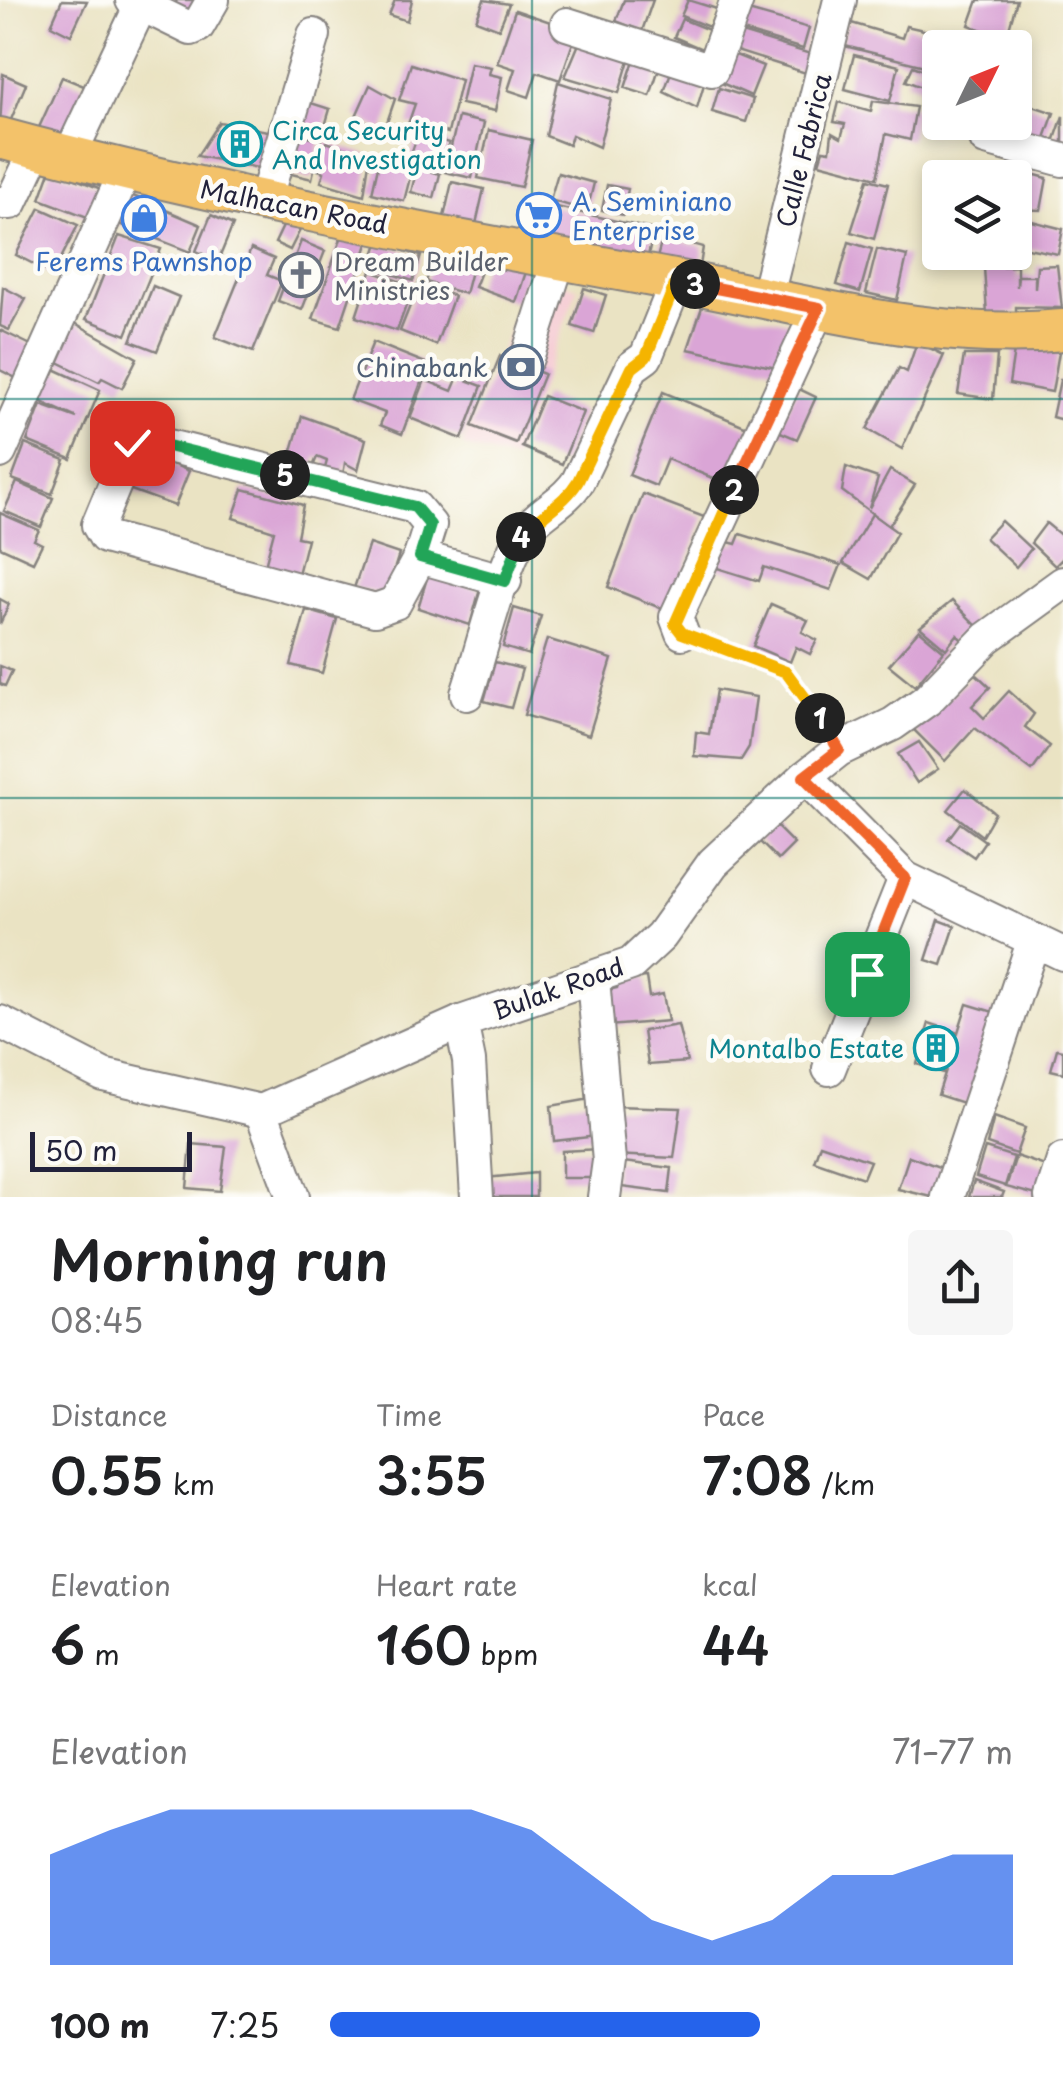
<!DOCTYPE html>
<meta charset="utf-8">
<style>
:root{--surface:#fff;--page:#f6f6f6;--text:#202124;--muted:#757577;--accent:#2563eb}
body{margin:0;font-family:"Playpen Sans",sans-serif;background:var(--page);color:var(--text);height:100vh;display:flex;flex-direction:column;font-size:38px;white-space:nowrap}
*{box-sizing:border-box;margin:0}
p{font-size:32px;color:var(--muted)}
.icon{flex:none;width:55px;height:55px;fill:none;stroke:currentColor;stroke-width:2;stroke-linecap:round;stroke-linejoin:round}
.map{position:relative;height:1197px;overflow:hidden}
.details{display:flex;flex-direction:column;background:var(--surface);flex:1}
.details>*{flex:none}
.needle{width:65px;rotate:47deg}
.tools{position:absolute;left:922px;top:30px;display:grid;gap:20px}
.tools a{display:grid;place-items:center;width:110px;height:110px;border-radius:10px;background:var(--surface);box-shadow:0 5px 15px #0003;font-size:50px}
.scale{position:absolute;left:30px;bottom:25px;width:162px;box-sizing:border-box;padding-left:10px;border:5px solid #22223b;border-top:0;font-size:28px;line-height:35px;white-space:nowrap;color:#22223b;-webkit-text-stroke:8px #fdfcf7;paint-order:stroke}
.pin{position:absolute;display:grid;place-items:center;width:85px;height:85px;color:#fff;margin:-42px;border-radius:20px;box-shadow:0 5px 15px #0006}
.km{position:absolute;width:50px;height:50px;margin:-25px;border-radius:50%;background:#222;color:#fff;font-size:28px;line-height:50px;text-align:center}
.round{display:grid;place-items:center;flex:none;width:105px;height:105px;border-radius:10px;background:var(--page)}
.head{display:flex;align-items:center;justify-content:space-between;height:170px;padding:0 50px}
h1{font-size:55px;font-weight:600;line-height:75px}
.metrics{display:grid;grid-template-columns:repeat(3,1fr);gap:15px;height:170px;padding:10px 50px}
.metrics div{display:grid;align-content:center}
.metrics b{font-size:50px;font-weight:600}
.metrics small{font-size:28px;font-weight:400}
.metrics p{font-size:28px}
.chart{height:280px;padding:20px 50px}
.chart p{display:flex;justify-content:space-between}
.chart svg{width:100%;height:180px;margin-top:10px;fill:var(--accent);opacity:.7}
ul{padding:0 50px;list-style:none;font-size:32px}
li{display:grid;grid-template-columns:160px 120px 1fr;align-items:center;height:75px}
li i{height:25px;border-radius:12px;background:var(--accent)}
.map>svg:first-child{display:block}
.built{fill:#f6cfd6}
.building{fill:#daa5d6}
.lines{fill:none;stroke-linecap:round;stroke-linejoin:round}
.minor-casing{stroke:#86827f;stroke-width:36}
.major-casing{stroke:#86827f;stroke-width:44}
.path{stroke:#86827f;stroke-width:4;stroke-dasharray:8 8;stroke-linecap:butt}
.minor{stroke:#fff;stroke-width:32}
.major{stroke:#f3c26a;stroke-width:40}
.split-1-casing{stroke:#fff;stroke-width:20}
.split-2-casing{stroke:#fff;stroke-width:20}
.split-3-casing{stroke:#fff;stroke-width:20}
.split-4-casing{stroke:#fff;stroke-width:20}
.split-5-casing{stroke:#fff;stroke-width:20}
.split-6-casing{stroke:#fff;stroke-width:20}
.split-1{stroke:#f0652b;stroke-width:12}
.split-2{stroke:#f5b400;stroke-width:12}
.split-3{stroke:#f0652b;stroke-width:12}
.split-4{stroke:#f5b400;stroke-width:12}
.split-5{stroke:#22a559;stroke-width:12}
.split-6{stroke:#22a559;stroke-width:12}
.grid{fill:none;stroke:#0f766e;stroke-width:2.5;stroke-opacity:0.55}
.labels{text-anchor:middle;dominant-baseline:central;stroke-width:9;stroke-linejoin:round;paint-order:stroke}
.culture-label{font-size:25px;fill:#0d838f;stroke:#fdfcf7;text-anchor:start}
.street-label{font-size:25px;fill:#22223b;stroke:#fdfcf7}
.shop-label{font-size:25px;fill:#366cbe;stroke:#fdfcf7;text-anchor:start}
.worship-label{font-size:25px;fill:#5b616d;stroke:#fdfcf7;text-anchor:start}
.service-label{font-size:25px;fill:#4e5e75;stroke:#fdfcf7;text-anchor:end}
</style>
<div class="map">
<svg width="1063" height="1197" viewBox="0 0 1063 1197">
<rect width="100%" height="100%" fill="#fdfcf7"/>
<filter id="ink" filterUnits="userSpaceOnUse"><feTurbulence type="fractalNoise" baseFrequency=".01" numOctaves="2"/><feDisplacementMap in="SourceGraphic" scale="20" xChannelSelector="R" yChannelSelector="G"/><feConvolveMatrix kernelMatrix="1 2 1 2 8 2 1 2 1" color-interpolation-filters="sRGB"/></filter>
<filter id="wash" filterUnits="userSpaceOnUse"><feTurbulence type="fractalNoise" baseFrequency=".0048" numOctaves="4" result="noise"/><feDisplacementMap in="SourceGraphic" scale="40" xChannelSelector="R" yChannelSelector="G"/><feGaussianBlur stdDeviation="2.25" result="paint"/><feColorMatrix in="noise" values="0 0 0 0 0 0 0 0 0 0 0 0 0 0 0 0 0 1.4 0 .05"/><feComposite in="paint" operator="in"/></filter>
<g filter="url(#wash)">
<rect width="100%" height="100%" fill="#eae3c3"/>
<!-- built -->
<polygon class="built" points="534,271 578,288 513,460 462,446"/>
<g id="blocks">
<!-- building -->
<g class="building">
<polygon points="62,0 87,1 71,35 51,25"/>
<polygon points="177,0 202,0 194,17 174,6"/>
<polygon points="395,0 412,0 407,21 389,15"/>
<polygon points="484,0 509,4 499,29 476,20"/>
<polygon points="624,0 653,0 642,31 616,21"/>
<polygon points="688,0 717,9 709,27 681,16"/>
<polygon points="978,0 1017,0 1006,39 969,25"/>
<polygon points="741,9 809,28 803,49 736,29"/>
<polygon points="515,10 577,31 560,80 537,72 529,97 508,90 515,69 497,63"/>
<polygon points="682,19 709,30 702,49 674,37"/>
<polygon points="848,22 902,38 906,26 954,37 950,48 940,48 940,70 841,45"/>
<polygon points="735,31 814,55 809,74 730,49"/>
<polygon points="583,34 629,60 619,93 565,77"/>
<polygon points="728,52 763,66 751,96 717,81"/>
<polygon points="854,55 899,66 890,101 845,89"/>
<polygon points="635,57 660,65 650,96 625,88"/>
<polygon points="470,63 491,67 489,74 502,77 495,111 461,104"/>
<polygon points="411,64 461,80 448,133 408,124 415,104 399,100"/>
<polygon points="913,66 940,76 940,94 906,81"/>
<polygon points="672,69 704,84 697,108 664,92"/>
<polygon points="3,74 26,84 7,129 0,126"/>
<polygon points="62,77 84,86 72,144 36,134"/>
<polygon points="558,82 611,99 599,147 572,135 569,145 546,136"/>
<polygon points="370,85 395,99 384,131 356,116"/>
<polygon points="719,88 753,99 746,122 712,112"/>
<polygon points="295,98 330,109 322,136 287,126"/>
<polygon points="1015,100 1054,113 1040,152 1000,138 1005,122 1015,122"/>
<polygon points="873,101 916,107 910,140 886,134 877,178 819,163 823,150 830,151 832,133 841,138 845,124 834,122 839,102 871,111"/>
<polygon points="1063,116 1063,145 1054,142"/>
<polygon points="458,117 484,123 472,178 445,172"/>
<polygon points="219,122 279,133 268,170 197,156"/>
<polygon points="489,130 532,140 521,187 478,178"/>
<polygon points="285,131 321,139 312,179 275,170"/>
<polygon points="418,134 449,143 442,168 410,157"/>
<polygon points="326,142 370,156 364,195 321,182 324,172 318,170"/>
<polygon points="379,162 412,170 404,201 372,193"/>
<polygon points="417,168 440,174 434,198 411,192"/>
<polygon points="51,169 106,191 95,220 40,199"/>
<polygon points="1024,172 1047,178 1041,210 1015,209"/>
<polygon points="558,173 594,183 587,211 550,200"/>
<polygon points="868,179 888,184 874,239 851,232"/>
<polygon points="452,182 484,189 476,224 444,217"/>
<polygon points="607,185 628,189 623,215 602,210"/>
<polygon points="126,193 201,225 190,252 114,222"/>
<polygon points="536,202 654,230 647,260 529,232"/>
<polygon points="40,208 78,225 53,274 16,255"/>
<polygon points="211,215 233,225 218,261 196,251"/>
<polygon points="1024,219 1063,229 1058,254 1017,246"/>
<polygon points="286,220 301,228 290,250 275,243"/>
<polygon points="344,230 370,238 340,327 313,319"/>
<polygon points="119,236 161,249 126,335 86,319"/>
<polygon points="663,236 703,247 700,266 657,258"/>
<polygon points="301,241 325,251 302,310 278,301"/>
<polygon points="849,242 872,249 860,292 837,285"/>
<polygon points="378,243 421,256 413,281 370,267"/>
<polygon points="251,249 274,259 267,275 282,281 253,352 215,337"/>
<polygon points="877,249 907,256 897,300 866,293"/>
<polygon points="489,251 529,263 516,302 475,287"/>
<polygon points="954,252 987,252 984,267 951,263"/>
<polygon points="434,256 472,267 465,294 426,282"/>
<polygon points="1057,265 1062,308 1016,307 1016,313 987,315 984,267 1017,266 1017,287 1018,276 1035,276 1035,289 1037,266"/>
<polygon points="371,271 413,286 397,331 356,317"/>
<polygon points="419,283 454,296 436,345 400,331"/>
<polygon points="153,286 179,297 157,351 131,341"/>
<polygon points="3,287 26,299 9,330 0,326"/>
<polygon points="584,288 606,295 594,333 572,326"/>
<polygon points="703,304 796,324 781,369 688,349"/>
<polygon points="75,323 137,358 122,388 102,378 99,382 56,361"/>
<polygon points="0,330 37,348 22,381 0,370"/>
<polygon points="373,342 428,364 402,434 380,425 385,413 350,400"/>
<polygon points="917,342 944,355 902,449 867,429 899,368 907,372"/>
<polygon points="1015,344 1059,352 1052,392 1009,384"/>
<polygon points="964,355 997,355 993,399 958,394"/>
<polygon points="500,356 544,374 516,443 472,426"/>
<polygon points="52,368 100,390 71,459 27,441 41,405 77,418 37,400"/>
<polygon points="458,377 482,386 462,439 410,418 425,380 452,391"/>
<polygon points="1060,380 1063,380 1063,420 1052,417"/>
<polygon points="797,388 816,397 797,439 778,431"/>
<polygon points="663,392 752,429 729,485 667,459 656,486 629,475"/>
<polygon points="543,396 583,412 562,464 522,447"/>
<polygon points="302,416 366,439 358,470 345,463 343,475 325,468 327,461 317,457 312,469 289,461"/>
<polygon points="25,444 65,460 52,494 12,479"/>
<polygon points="168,462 189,471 175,506 120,486 124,479 135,481 139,473 143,475 145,466 165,472"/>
<polygon points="846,467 878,478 869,508 890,470 915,485 889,526 842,491"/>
<polygon points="17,482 53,498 41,527 4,511"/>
<polygon points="243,489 303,505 297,537 307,539 297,578 264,569 274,531 233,518"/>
<polygon points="643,494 704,517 668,611 608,587"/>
<polygon points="0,513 39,530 34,540 42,544 33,562 0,547"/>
<polygon points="872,514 897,532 871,579 843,563"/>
<polygon points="1001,521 1031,549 1016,567 985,538"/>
<polygon points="1046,523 1063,537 1063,558 1055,566 1031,543"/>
<polygon points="740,534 841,565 831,590 764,567 759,581 717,568 728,542 736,544"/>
<polygon points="369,544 399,554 386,595 354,588"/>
<polygon points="428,575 480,589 470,625 418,608"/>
<polygon points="0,599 9,604 0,624"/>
<polygon points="952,601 977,626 963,641 957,635 946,649 920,627"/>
<polygon points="771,604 808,620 802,632 817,640 810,654 796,647 790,662 753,646"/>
<polygon points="514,608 541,616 529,655 503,647"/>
<polygon points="306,610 337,619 322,673 291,665"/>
<polygon points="919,630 944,651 915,686 889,665"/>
<polygon points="547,639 612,659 589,735 524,715"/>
<polygon points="495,662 522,669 511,708 484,701"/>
<polygon points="0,666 12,671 5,686 0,684"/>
<polygon points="976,674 990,687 972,706 984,718 1009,691 1034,714 1025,727 1050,746 1032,771 975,728 945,761 912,728"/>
<polygon points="716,690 756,697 749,747 741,760 694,756 696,732 709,734"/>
<polygon points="919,742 938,769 917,783 898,754"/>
<polygon points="965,789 995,813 982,836 948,810"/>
<polygon points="960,823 985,841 974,857 948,839"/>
<polygon points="774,824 794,844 778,860 758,840"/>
<polygon points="939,920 955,926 942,965 926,960"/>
<polygon points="646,977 649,997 663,994 668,1021 608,1026 608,990 617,988 617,980"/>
<polygon points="967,1004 997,1013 969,1105 938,1095"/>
<polygon points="929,1023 956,1032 943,1073 917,1064"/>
<polygon points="678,1025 687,1062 648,1065 643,1031"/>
<polygon points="1057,1049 1063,1050 1063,1073 1051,1070"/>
<polygon points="596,1098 598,1136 554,1141 551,1106"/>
<polygon points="613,1106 681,1108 674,1158 613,1155"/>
<polygon points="994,1117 1025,1128 1016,1154 987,1144"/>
<polygon points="191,1144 226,1147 220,1191 187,1188"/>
<polygon points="820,1144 870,1161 863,1178 814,1161"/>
<polygon points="985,1148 1014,1157 1005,1186 976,1177"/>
<polygon points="599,1149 596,1178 562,1178 562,1151"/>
<polygon points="909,1156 942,1168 932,1197 898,1189"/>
<polygon points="1016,1156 1054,1169 1044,1197 1006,1187"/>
<polygon points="615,1161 672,1168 669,1193 613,1186"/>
<polygon points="536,1173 536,1197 486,1197 486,1178"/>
<polygon points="974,1181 1004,1192 1002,1197 969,1197"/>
</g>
</g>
</g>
<g filter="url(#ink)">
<use href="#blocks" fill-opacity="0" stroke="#86827f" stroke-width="2.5"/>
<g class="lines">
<defs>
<g id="minor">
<polyline points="132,0 191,29 198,26 213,0"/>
<polyline points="567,24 712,70 737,0"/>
<polyline points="986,139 1063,160"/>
<polyline points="69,157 141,5"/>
<polyline points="265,201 314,35"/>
<polyline points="0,203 11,203 37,148"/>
<polyline points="766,300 840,0"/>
<polyline points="527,358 559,259"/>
<polygon points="144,440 415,507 430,525 420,557 395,603 375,610 105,537 98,525 132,443"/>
<polyline points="0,452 125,172"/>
<polyline points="420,557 505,581"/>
<polyline points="682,633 676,617 819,308"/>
<path d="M467 694C481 653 501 568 522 536 537 512 564 504 578 481L632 367 646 357 677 280"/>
<polyline points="805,777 905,878 1063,954"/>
<polyline points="593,979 609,1161 604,1197"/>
<polyline points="0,1022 103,1075 261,1111 461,1022 631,964 661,936 713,863 805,777 839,750 893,724 927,700 987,638 1063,583"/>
<polyline points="461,1022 469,1061 477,1197"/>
<polyline points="829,1069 905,878"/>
<polyline points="261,1111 293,1197"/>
<polyline points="948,1197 1033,942"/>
<polyline points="1051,1197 1063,1160"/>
</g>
<path id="major" d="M0 138C221 198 449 239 674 280 803 303 931 343 1063 330"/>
</defs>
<!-- minor casing -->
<use href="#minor" class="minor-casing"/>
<!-- major casing -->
<use href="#major" class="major-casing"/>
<!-- path -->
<polyline class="path" points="705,642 786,673 826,729"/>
<!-- minor -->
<use href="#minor" class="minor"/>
<!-- major -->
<use href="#major" class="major"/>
</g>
</g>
<g class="lines" filter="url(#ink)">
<defs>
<polyline id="split-1" points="820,718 839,750 804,777 905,878 867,974"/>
<polyline id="split-2" points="734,490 675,624 682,633 786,672 820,718"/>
<polyline id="split-3" points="695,284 819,308 734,490"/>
<path id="split-4" d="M521 537C538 515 564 505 578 481L632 368 646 357 677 280 695 284"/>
<polyline id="split-5" points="285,475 415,507 430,525 420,557 505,581 521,537"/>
<polyline id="split-6" points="132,443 144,440 285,475"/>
</defs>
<!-- split-1 casing -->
<use href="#split-1" class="split-1-casing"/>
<!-- split-2 casing -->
<use href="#split-2" class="split-2-casing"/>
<!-- split-3 casing -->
<use href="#split-3" class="split-3-casing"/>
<!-- split-4 casing -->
<use href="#split-4" class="split-4-casing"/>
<!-- split-5 casing -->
<use href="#split-5" class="split-5-casing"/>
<!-- split-6 casing -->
<use href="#split-6" class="split-6-casing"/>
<!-- split-1 -->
<use href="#split-1" class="split-1"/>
<!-- split-2 -->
<use href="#split-2" class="split-2"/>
<!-- split-3 -->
<use href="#split-3" class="split-3"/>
<!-- split-4 -->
<use href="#split-4" class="split-4"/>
<!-- split-5 -->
<use href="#split-5" class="split-5"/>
<!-- split-6 -->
<use href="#split-6" class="split-6"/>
</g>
<!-- grid -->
<path class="grid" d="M532 0V1197M0 399H1063M0 798H1063"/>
<!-- icons -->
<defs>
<symbol id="building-ring" viewBox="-11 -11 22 22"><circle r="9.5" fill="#fdfcf7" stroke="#0f9aa8" stroke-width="1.5"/><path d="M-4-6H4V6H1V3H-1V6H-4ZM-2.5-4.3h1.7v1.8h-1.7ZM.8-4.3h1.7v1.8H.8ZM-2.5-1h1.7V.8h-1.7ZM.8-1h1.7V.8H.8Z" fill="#0f9aa8"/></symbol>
<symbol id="supermarket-ring" viewBox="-11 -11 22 22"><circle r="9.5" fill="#fdfcf7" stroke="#3f7fe0" stroke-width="1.5"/><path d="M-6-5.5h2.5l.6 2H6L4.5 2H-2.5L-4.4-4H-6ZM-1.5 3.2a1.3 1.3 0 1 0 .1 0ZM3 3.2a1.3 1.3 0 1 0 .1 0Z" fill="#3f7fe0"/></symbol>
<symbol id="shop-ring" viewBox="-11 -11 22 22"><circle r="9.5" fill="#fdfcf7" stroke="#3f7fe0" stroke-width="1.5"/><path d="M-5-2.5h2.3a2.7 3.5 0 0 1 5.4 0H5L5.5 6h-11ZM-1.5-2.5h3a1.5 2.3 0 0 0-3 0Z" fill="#3f7fe0"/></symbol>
<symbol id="church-ring" viewBox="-11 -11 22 22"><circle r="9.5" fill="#fdfcf7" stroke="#6b7280" stroke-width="1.5"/><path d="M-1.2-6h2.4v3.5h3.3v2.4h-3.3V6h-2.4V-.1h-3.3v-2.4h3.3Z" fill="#6b7280"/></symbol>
<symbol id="bank-ring" viewBox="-11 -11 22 22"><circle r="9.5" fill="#fdfcf7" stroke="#5c6f8a" stroke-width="1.5"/><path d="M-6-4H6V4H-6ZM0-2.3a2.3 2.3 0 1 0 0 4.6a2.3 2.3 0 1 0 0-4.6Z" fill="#5c6f8a"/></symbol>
</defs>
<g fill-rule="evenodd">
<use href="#building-ring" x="215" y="119" width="50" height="50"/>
<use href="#supermarket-ring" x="514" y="190" width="50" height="50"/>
<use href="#shop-ring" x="119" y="193" width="50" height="50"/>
<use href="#church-ring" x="276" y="250" width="50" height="50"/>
<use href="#bank-ring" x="496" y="342" width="50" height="50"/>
<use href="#building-ring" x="911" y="1023" width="50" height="50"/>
</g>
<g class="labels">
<!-- culture labels -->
<g class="culture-label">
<text x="272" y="130">Circa Security<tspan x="272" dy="29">And Investigation</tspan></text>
<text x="904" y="1048" text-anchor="end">Montalbo Estate</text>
</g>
<!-- street labels -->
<g class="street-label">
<text transform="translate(803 150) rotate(-76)">Calle Fabrica</text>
<text transform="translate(294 206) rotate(11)">Malhacan Road</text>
<text transform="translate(558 988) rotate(-20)">Bulak Road</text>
</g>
<!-- shop labels -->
<g class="shop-label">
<text x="572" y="201">A. Seminiano<tspan x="572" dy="29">Enterprise</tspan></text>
<text x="144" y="261" text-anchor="middle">Ferems Pawnshop</text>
</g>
<!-- worship labels -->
<g class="worship-label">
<text x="334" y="261">Dream Builder<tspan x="334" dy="29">Ministries</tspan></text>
</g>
<!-- service labels -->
<g class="service-label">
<text x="488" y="367">Chinabank</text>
</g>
</g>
</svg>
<div class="tools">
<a><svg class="needle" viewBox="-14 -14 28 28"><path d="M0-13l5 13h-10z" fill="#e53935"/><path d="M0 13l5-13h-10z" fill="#757577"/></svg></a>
<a><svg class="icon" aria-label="layers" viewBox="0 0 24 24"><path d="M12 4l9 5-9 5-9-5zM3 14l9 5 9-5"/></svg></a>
</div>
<div class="scale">50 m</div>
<div class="pin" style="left:867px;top:974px;background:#1e9e55"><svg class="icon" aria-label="arrive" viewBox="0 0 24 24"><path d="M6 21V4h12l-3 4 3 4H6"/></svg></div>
<div class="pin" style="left:132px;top:443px;background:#d93025"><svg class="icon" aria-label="check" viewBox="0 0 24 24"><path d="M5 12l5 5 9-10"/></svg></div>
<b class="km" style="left:820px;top:718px">1</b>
<b class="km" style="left:734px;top:490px">2</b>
<b class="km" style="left:695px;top:284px">3</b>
<b class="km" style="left:521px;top:537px">4</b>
<b class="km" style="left:285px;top:475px">5</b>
</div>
<section class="details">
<div class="head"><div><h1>Morning run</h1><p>08:45</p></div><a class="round"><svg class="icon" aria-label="share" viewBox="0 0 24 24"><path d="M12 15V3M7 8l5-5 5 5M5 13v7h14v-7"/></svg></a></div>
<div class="metrics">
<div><p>Distance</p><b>0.55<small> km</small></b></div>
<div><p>Time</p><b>3:55</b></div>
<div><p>Pace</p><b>7:08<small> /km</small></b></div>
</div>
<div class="metrics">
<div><p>Elevation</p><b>6<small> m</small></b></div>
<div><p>Heart rate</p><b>160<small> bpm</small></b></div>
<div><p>kcal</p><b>44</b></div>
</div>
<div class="chart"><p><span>Elevation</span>71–77 m</p>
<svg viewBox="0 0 160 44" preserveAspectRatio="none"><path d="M0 44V17L10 11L20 6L30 6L40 6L50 6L60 6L70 6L80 11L90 22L100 33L110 38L120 33L130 22L140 22L150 17L160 17V44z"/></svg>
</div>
<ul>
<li><b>100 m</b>7:25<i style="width:63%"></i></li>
</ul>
</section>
